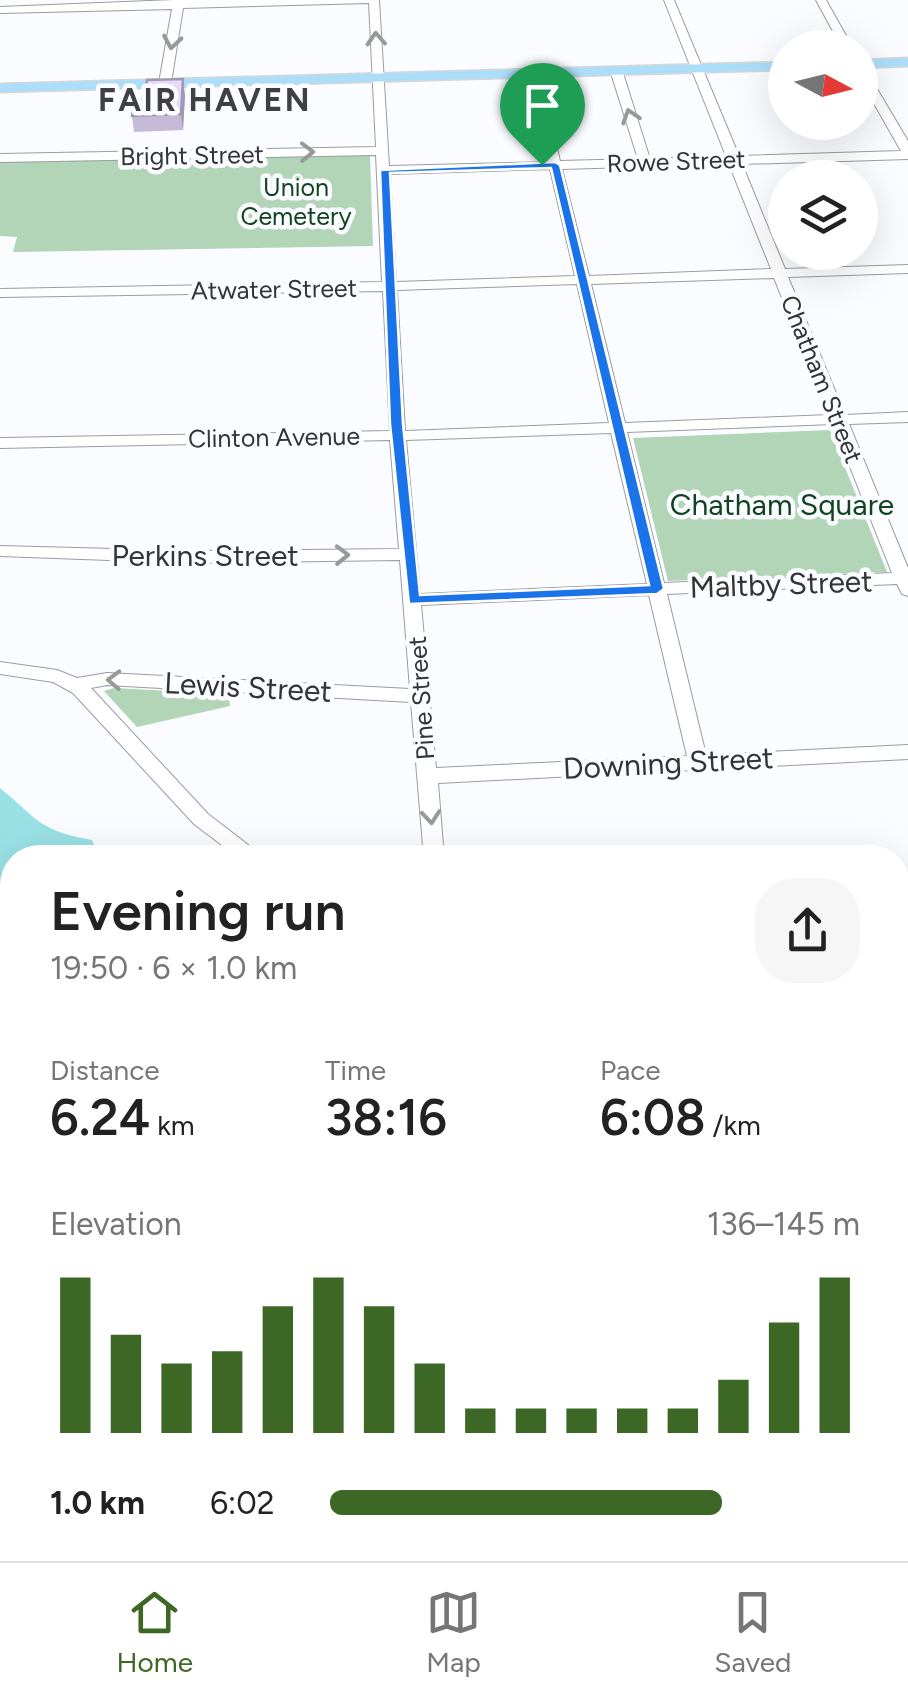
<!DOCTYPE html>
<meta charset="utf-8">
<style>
:root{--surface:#fff;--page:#f6f6f6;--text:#222;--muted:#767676;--line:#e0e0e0;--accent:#3c6724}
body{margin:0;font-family:Figtree,sans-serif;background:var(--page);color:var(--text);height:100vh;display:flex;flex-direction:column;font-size:38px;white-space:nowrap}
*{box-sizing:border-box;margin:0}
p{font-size:32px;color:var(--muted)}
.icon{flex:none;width:55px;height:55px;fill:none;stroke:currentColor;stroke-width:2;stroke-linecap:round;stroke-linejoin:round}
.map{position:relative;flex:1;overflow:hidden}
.details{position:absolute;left:0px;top:845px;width:910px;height:718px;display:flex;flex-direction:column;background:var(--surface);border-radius:40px 40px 0 0;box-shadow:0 10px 40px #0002}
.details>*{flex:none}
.needle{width:65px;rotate:97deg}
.fabs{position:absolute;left:768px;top:30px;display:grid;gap:20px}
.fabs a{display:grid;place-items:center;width:110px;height:110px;border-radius:50%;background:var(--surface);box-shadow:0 10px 40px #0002;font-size:50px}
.pin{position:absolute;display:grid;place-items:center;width:85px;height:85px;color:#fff;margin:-102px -42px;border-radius:50% 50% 50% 0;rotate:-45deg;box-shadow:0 0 10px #0007}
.pin .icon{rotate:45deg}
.round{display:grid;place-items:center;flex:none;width:105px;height:105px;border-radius:40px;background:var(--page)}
.overview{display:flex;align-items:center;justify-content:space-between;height:170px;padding:0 50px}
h1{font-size:55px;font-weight:600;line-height:75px}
.stats{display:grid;grid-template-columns:repeat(3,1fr);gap:15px;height:170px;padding:10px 50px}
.stats div{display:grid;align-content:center}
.stats b{font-size:50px;font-weight:600}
.stats small{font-size:28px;font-weight:400}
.stats p{font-size:28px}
.chart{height:280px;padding:20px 50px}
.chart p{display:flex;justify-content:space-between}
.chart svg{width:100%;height:180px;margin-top:10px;stroke:var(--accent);stroke-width:6}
ul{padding:0 50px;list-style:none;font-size:32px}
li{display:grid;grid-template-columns:160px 120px 1fr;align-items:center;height:75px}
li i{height:25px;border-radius:12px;background:var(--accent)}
.dock{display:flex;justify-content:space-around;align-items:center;height:140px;border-top:2px solid var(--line);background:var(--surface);font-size:28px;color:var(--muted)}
.dock a{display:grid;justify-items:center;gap:5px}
.dock .selected{color:var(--accent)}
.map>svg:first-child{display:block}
.green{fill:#b2d4b7}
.water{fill:#99e1e5}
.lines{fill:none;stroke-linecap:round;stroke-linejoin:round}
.minor-casing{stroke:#999ca1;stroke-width:2}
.major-casing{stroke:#d6d6d7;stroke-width:3}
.minor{fill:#fff;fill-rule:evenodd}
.major{fill:#acdefa;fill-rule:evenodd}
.wall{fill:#c5bbd6}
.shaded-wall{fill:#a099ae}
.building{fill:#e5daf9;stroke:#a099ae;stroke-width:2.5}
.oneway{stroke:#989a9a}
.route{fill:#1a73e8;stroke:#fff;stroke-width:2.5;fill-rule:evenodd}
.labels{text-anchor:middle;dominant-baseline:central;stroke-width:9;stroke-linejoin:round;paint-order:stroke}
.far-street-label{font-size:25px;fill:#323435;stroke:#fafcff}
.far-park-label{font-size:25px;fill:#10431e;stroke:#fafcff}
.park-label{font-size:30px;fill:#10431e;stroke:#fafcff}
.street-label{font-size:30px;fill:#323435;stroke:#fafcff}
.far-district-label{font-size:32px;font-weight:bold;letter-spacing:2.5px;fill:#3e4044;stroke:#fafcff}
</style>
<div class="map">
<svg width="908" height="1561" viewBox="0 0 908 1561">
<rect width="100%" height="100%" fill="#fafcff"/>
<!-- green -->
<g class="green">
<polygon points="370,155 373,246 13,252 17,237 0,236 0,162"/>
<polygon points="830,430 887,572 668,581 633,438"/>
<polygon points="114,688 229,694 230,706 137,727 104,691"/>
</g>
<!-- water -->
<path class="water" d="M0 788C39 820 38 830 92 840L99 857 12 858V1550H898V1104L908 1107V1561H0Z"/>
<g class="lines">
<defs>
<g id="minor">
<path d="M174 0H379L389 166 548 162 527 73 533 70 539 73 560 161 638 159 610 70 616 67 622 70 650 159 726 156 664 0H674L739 156 901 151 860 79V66L864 67 908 141V159L742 164 785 269 908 265V273L788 277 845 415 908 412V422L849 424 908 568V596L902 594 897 584 667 594 706 755 908 745V759L438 783 444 858H424L411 702 107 685 91 688 208 814 265 858H239L194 824 73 693 53 682 0 674V662L57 670 77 678 107 673 410 689 400 560 191 563 0 556V546L191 551 399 549 390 440 0 448V438L390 431 383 291 0 297V289L382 282 376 155 0 162V154L376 147 369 3 183 8 171 83 165 87 159 83 172 9 0 13V7ZM729 164 771 269 589 276 562 169ZM550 169 575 276 396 282 390 174ZM774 278 829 415 625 423 591 284ZM577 284 609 423 405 431 397 290ZM833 424 892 573 664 583 627 432ZM611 433 647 584 420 594 406 440ZM649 595 687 756 436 768 421 605Z"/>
<polygon points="816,0 826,0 853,48 842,48"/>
<polygon points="898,1008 908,1011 908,1031 898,1027"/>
</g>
<g id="major">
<polygon points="908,58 908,66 860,68 860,60"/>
<polygon points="785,62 785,70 0,92 0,84"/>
</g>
</defs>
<!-- minor casing -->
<use href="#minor" class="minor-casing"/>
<!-- major casing -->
<use href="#major" class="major-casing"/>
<!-- minor -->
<use href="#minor" class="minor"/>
<!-- major -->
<use href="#major" class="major"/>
</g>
<!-- wall -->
<polygon class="wall" points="185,95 183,130 134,132 132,116"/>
<!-- shaded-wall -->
<polygon class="shaded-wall" points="183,79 185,95 183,130 181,114"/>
<!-- building -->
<polygon class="building" points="183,79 181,114 132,116 135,99 144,99 147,80"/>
<!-- one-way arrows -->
<defs><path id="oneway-chevron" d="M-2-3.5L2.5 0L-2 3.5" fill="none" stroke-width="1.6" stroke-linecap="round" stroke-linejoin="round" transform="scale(2.5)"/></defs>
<g class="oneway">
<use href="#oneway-chevron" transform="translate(376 39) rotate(-93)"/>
<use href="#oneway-chevron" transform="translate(172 42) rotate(99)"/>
<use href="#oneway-chevron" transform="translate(630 116) rotate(-108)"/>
<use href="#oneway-chevron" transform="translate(307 152) rotate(-1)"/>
<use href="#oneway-chevron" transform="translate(342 555) rotate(-1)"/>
<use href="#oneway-chevron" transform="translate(114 680) rotate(-178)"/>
<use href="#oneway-chevron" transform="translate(431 817) rotate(85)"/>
</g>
<!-- route -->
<path class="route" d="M555 162 560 165 664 589 657 594 409 604 390 424 380 170ZM551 168 649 585 420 595 403 424 390 173Z"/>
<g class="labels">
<!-- far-street labels -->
<g class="far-street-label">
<text transform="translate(192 155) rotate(-1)">Bright Street</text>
<text transform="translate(676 161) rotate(-2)">Rowe Street</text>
<text transform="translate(274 289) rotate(-1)">Atwater Street</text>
<text transform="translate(822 379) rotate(68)">Chatham Street</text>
<text transform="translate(274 437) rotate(-1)">Clinton Avenue</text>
<text transform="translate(421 698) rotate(-94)">Pine Street</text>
</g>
<!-- far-park labels -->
<g class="far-park-label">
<text x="296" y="187">Union<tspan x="296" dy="29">Cemetery</tspan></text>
</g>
<!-- park labels -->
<g class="park-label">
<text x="782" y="504">Chatham Square</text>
</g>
<!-- street labels -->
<g class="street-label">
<text x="205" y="555">Perkins Street</text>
<text transform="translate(781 584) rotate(-2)">Maltby Street</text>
<text transform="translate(248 687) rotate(3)">Lewis Street</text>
<text transform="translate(668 763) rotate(-3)">Downing Street</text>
</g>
<!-- far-district labels -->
<g class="far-district-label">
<text x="205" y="100">FAIR HAVEN</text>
</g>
</g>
</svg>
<div class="fabs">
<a><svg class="needle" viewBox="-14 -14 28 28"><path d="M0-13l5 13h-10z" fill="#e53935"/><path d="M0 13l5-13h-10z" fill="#767676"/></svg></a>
<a><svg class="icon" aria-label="layers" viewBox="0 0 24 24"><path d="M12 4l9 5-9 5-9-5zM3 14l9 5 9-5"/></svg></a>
</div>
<div class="pin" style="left:542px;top:165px;background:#1e9e55"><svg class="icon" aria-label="arrive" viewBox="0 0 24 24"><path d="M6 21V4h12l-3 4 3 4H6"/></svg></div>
<section class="details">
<div class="overview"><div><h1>Evening run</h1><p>19:50 · 6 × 1.0 km</p></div><a class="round"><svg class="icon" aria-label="share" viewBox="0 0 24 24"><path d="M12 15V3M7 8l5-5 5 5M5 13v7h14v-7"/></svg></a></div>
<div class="stats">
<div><p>Distance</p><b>6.24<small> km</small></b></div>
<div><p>Time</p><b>38:16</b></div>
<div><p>Pace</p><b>6:08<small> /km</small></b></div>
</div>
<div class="chart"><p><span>Elevation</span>136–145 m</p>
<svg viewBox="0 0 160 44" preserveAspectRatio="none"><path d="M5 44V6M15 44V20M25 44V27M35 44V24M45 44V13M55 44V6M65 44V13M75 44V27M85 44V38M95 44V38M105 44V38M115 44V38M125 44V38M135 44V31M145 44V17M155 44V6"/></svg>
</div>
<ul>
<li><b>1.0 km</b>6:02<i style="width:74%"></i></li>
</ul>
</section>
</div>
<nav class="dock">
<a class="selected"><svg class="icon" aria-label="home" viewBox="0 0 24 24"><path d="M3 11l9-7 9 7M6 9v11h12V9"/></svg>Home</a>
<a><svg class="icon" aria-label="map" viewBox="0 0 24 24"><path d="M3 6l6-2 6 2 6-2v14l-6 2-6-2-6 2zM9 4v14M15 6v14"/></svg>Map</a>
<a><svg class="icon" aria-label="saved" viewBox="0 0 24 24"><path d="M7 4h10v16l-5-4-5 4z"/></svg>Saved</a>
</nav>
